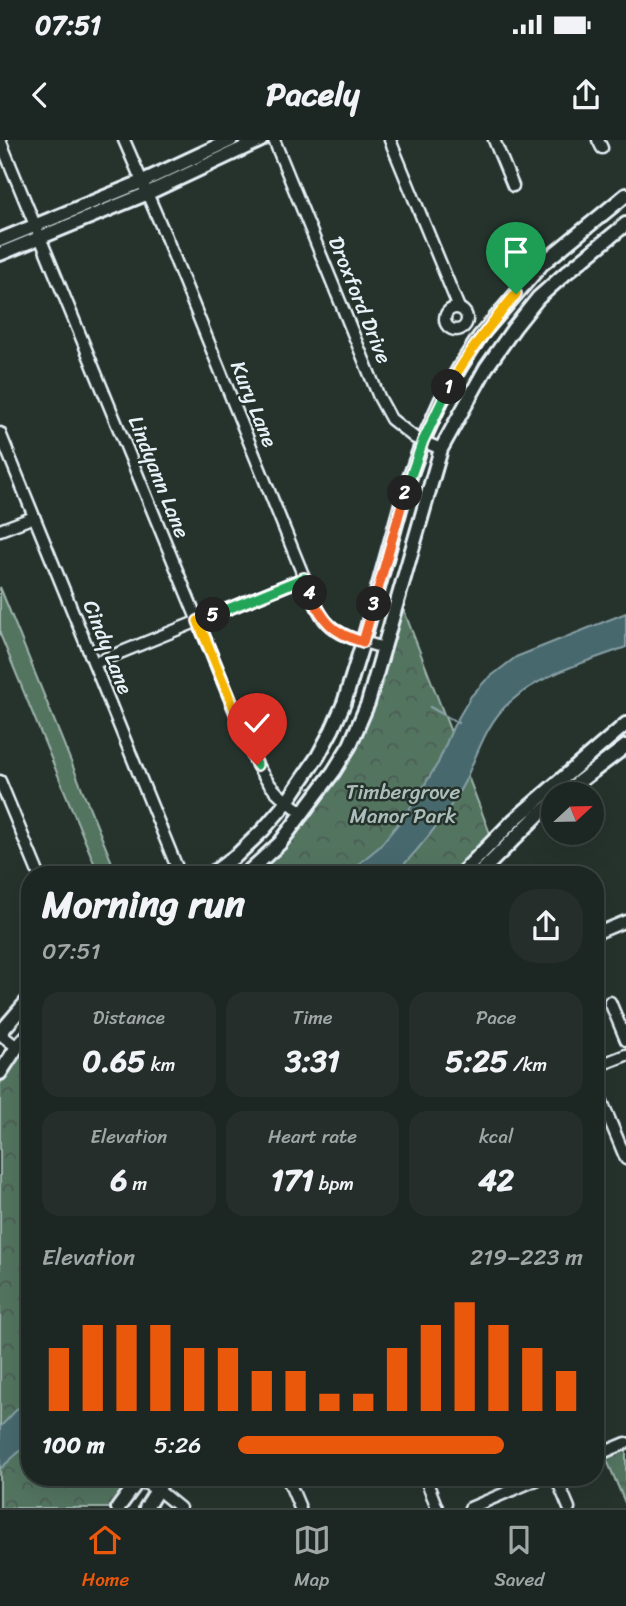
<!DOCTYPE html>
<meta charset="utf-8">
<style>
:root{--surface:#1c2622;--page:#252e2a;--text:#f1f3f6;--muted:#a0a5a5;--line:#3a4340;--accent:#ea580c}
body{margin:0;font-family:Sriracha,sans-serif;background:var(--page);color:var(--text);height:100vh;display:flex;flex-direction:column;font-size:26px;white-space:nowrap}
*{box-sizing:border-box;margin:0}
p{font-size:23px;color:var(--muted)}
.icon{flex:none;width:38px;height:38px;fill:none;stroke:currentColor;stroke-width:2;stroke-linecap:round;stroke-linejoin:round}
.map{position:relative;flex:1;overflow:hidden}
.details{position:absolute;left:21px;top:726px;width:583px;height:620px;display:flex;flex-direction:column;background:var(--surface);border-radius:28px;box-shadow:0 7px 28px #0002,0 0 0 2px var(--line)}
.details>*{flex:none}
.needle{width:46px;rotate:68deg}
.controls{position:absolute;left:541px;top:642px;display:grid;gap:14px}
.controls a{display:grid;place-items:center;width:63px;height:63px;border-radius:50%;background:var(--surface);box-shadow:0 7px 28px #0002,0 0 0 2px var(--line);font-size:35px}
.pin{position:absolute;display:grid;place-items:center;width:60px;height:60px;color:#fff;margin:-72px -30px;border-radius:50% 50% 50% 0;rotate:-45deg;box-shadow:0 0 7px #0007}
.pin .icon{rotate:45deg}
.km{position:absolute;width:35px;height:35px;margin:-18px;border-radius:50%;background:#222;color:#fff;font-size:19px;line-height:35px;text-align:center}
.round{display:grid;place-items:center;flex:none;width:74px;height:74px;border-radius:28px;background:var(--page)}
.head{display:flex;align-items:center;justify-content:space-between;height:119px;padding:0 21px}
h1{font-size:38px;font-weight:700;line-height:52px}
.stats{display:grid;grid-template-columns:repeat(3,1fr);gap:10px;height:119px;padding:7px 21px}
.stats div{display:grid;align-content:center;border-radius:18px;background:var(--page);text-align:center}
.stats b{font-size:30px;font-weight:700}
.stats small{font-size:19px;font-weight:400}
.stats p{font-size:19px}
.chart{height:196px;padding:14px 21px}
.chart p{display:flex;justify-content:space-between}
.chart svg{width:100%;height:126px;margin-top:7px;stroke:var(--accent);stroke-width:6}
ul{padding:0 21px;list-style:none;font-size:23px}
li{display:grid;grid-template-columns:112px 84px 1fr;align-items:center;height:52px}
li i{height:18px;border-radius:9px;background:var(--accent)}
.status{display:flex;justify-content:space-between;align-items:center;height:49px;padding:0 35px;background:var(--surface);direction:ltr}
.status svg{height:19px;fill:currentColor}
header{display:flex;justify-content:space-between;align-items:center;height:91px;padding:0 21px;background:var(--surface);font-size:32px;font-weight:700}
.tab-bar{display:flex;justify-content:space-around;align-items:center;height:98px;border-top:2px solid var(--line);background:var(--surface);font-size:19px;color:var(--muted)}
.tab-bar a{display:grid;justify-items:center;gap:4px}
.tab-bar .active{color:var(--accent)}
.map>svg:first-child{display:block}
.grass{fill:#537560;stroke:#9eb3ac;stroke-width:2}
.park{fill:url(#park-crowns);stroke:#9eb3ac;stroke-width:2}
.water{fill:#47696e;stroke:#879fa5;stroke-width:2}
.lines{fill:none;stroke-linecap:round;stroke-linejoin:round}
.stream{stroke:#879fa5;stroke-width:2.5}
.minor-casing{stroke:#e8f1f8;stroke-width:15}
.tertiary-casing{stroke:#e8f1f8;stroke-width:18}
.secondary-casing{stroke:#e8f1f8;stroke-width:18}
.minor{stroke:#26332d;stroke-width:10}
.tertiary{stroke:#26332d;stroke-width:12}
.secondary{stroke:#26332d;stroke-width:12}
.split-1-casing{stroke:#fff;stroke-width:14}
.split-2-casing{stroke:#fff;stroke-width:14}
.split-3-casing{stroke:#fff;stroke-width:14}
.split-4-casing{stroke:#fff;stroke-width:14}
.split-5-casing{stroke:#fff;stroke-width:14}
.split-6-casing{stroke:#fff;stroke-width:14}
.split-7-casing{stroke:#fff;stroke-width:14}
.split-1{stroke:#f5b400;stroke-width:9}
.split-2{stroke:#22a559;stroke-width:9}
.split-3{stroke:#f0652b;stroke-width:9}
.split-4{stroke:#f0652b;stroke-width:9}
.split-5{stroke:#22a559;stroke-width:9}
.split-6{stroke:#f5b400;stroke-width:9}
.split-7{stroke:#22a559;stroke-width:9}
.labels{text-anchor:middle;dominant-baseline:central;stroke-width:5;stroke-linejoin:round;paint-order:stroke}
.street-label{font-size:21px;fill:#e8f1f8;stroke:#26332d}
.park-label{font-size:21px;fill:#acbfbb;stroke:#26332d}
</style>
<div class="status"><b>07:51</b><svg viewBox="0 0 49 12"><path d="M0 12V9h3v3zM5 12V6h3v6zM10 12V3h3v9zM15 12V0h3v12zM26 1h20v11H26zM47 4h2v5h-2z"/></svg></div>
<header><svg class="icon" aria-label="back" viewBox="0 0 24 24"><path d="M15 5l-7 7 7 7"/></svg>Pacely<svg class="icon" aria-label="share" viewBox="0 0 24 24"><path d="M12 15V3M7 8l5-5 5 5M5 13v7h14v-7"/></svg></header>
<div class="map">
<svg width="626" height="1368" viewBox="0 0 626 1368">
<defs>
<pattern id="park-crowns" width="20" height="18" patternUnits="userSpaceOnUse" patternTransform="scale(1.75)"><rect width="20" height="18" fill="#537560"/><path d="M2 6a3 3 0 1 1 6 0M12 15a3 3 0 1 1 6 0" fill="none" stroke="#4c5c54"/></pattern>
</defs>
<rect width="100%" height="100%" fill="#26332d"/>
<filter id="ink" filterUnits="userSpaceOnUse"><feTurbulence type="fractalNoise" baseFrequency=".0143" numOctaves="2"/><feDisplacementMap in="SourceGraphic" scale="14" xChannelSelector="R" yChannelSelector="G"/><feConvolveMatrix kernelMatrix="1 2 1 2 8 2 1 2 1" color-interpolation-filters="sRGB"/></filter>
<g filter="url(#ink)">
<!-- grass -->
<polygon class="grass" points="0,447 117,735 99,735 0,494"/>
<!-- park -->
<g class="park">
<path d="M403 468 491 696 454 735H257C312 685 352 622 378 551 388 524 395 496 403 468Z"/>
<polygon points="30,902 30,1337 136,1337 114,1368 0,1368 0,944"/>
<polygon points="626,1310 626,1365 606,1318"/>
</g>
<!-- water -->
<g class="water">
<path d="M626 473V507C587 522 542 533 510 562 486 583 478 613 465 641 447 676 422 706 394 735H345L379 707 407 673 438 623 453 587 471 556 486 540 516 517Z"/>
<polygon points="30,1253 30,1302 0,1329 0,1287 22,1264"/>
</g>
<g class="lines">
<!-- stream -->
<polyline class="stream" points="430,567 458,583"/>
<defs>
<g id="minor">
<path d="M0 0 257 625C271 650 281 657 303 673"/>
<path d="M124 0 166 97 312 457C316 465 320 476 326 482 341 498 365 502 384 508"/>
<polyline points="274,0 379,257 391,279 415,298 441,309"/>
<polyline points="390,0 459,168"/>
<polyline points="494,0 513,46"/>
<polyline points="598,0 602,8"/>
<circle cx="456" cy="179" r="11"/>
<polyline points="0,293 180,735"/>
<polyline points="0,390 34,377"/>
<polyline points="95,523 304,438"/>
<polyline points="0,641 39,735"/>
<polyline points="595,794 626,781"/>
<polyline points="610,862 626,900"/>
<polyline points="0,894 17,907"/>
<polyline points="595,927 626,915"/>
<polyline points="595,945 626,1019"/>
<polyline points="595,1316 626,1303"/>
<polyline points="287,1337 300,1368"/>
<polyline points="425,1337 437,1368"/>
<polyline points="556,1337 569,1368"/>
<polyline points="139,1340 158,1350 180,1368"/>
<polyline points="470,1368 543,1337"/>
</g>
<g id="tertiary">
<polyline points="563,654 626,606"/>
<polyline points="460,735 514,680 626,584"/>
<polyline points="478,735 538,675 553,663"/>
<polyline points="118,1368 141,1337"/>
<polyline points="146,1368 165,1337"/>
</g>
<g id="secondary">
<polyline points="0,100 141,42 231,0"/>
<polyline points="0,114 146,54 261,0"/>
<polyline points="210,735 237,715 263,690 287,662 318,616 332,590 344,563 363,502 406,348 423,301 441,261 460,227 480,196 542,124 626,55"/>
<polyline points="245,735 280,703 334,631 350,605 368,563 441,309 486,228 514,188 538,158 566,133 626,84"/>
<polyline points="0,893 30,858"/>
<polyline points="0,933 17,907 30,893"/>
</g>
</defs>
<!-- minor casing -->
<use href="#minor" class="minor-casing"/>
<!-- tertiary casing -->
<use href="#tertiary" class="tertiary-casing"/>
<!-- secondary casing -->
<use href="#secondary" class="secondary-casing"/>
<!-- minor -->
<use href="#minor" class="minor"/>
<!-- tertiary -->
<use href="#tertiary" class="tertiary"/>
<!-- secondary -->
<use href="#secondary" class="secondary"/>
</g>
</g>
<g class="lines" filter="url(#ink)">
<defs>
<path id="split-1" d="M449 247C468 212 491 184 516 154"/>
<polyline id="split-2" points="405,353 423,301 449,247"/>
<polyline id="split-3" points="374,464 405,353"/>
<path id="split-4" d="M310 453C323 481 332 493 363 502L374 464"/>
<polyline id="split-5" points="213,475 304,438 310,453"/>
<polyline id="split-6" points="213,475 198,481 236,573"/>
<polyline id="split-7" points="236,573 257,625"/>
</defs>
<!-- split-1 casing -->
<use href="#split-1" class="split-1-casing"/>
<!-- split-2 casing -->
<use href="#split-2" class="split-2-casing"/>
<!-- split-3 casing -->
<use href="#split-3" class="split-3-casing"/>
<!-- split-4 casing -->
<use href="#split-4" class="split-4-casing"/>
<!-- split-5 casing -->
<use href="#split-5" class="split-5-casing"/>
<!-- split-6 casing -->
<use href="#split-6" class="split-6-casing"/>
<!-- split-7 casing -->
<use href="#split-7" class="split-7-casing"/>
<!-- split-1 -->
<use href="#split-1" class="split-1"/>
<!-- split-2 -->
<use href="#split-2" class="split-2"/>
<!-- split-3 -->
<use href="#split-3" class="split-3"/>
<!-- split-4 -->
<use href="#split-4" class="split-4"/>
<!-- split-5 -->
<use href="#split-5" class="split-5"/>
<!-- split-6 -->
<use href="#split-6" class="split-6"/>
<!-- split-7 -->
<use href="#split-7" class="split-7"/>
</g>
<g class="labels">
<!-- street labels -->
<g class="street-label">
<text transform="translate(360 160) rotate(68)">Droxford Drive</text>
<text transform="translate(254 264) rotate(68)">Kury Lane</text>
<text transform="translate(159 337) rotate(68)">Lindyann Lane</text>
<text transform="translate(108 507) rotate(68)">Cindy Lane</text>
</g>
<!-- park labels -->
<g class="park-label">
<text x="403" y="652">Timbergrove<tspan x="403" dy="24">Manor Park</tspan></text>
</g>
</g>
</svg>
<div class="controls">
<a><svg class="needle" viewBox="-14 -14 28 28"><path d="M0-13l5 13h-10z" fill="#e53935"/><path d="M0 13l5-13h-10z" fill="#a0a5a5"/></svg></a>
</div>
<div class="pin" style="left:516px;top:154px;background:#1e9e55"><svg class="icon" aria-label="arrive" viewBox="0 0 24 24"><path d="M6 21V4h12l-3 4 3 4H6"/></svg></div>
<div class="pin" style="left:257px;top:625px;background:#d93025"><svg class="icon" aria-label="check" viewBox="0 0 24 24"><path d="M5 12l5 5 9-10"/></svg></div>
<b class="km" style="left:449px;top:247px">1</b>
<b class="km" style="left:405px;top:353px">2</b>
<b class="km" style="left:374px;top:464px">3</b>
<b class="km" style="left:310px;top:453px">4</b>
<b class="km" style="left:213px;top:475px">5</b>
<section class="details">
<div class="head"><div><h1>Morning run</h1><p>07:51</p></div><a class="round"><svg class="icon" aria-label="share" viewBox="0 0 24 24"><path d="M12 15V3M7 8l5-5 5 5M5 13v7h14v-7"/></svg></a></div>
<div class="stats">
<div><p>Distance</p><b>0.65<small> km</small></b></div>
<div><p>Time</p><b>3:31</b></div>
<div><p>Pace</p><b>5:25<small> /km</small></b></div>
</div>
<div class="stats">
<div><p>Elevation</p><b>6<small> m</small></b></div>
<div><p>Heart rate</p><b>171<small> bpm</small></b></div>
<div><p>kcal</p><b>42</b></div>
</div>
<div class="chart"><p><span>Elevation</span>219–223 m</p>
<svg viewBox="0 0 160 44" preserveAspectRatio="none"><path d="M5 44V22M15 44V14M25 44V14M35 44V14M45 44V22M55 44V22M65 44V30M75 44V30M85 44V38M95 44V38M105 44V22M115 44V14M125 44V6M135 44V14M145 44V22M155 44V30"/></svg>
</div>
<ul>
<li><b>100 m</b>5:26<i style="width:77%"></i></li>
</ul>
</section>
</div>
<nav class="tab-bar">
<a class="active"><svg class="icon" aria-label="home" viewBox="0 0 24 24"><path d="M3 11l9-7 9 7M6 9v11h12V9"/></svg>Home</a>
<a><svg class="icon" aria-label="map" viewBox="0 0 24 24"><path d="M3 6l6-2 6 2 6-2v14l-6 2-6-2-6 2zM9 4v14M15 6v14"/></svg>Map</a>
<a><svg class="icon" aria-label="saved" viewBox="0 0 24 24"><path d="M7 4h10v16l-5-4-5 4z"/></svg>Saved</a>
</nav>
